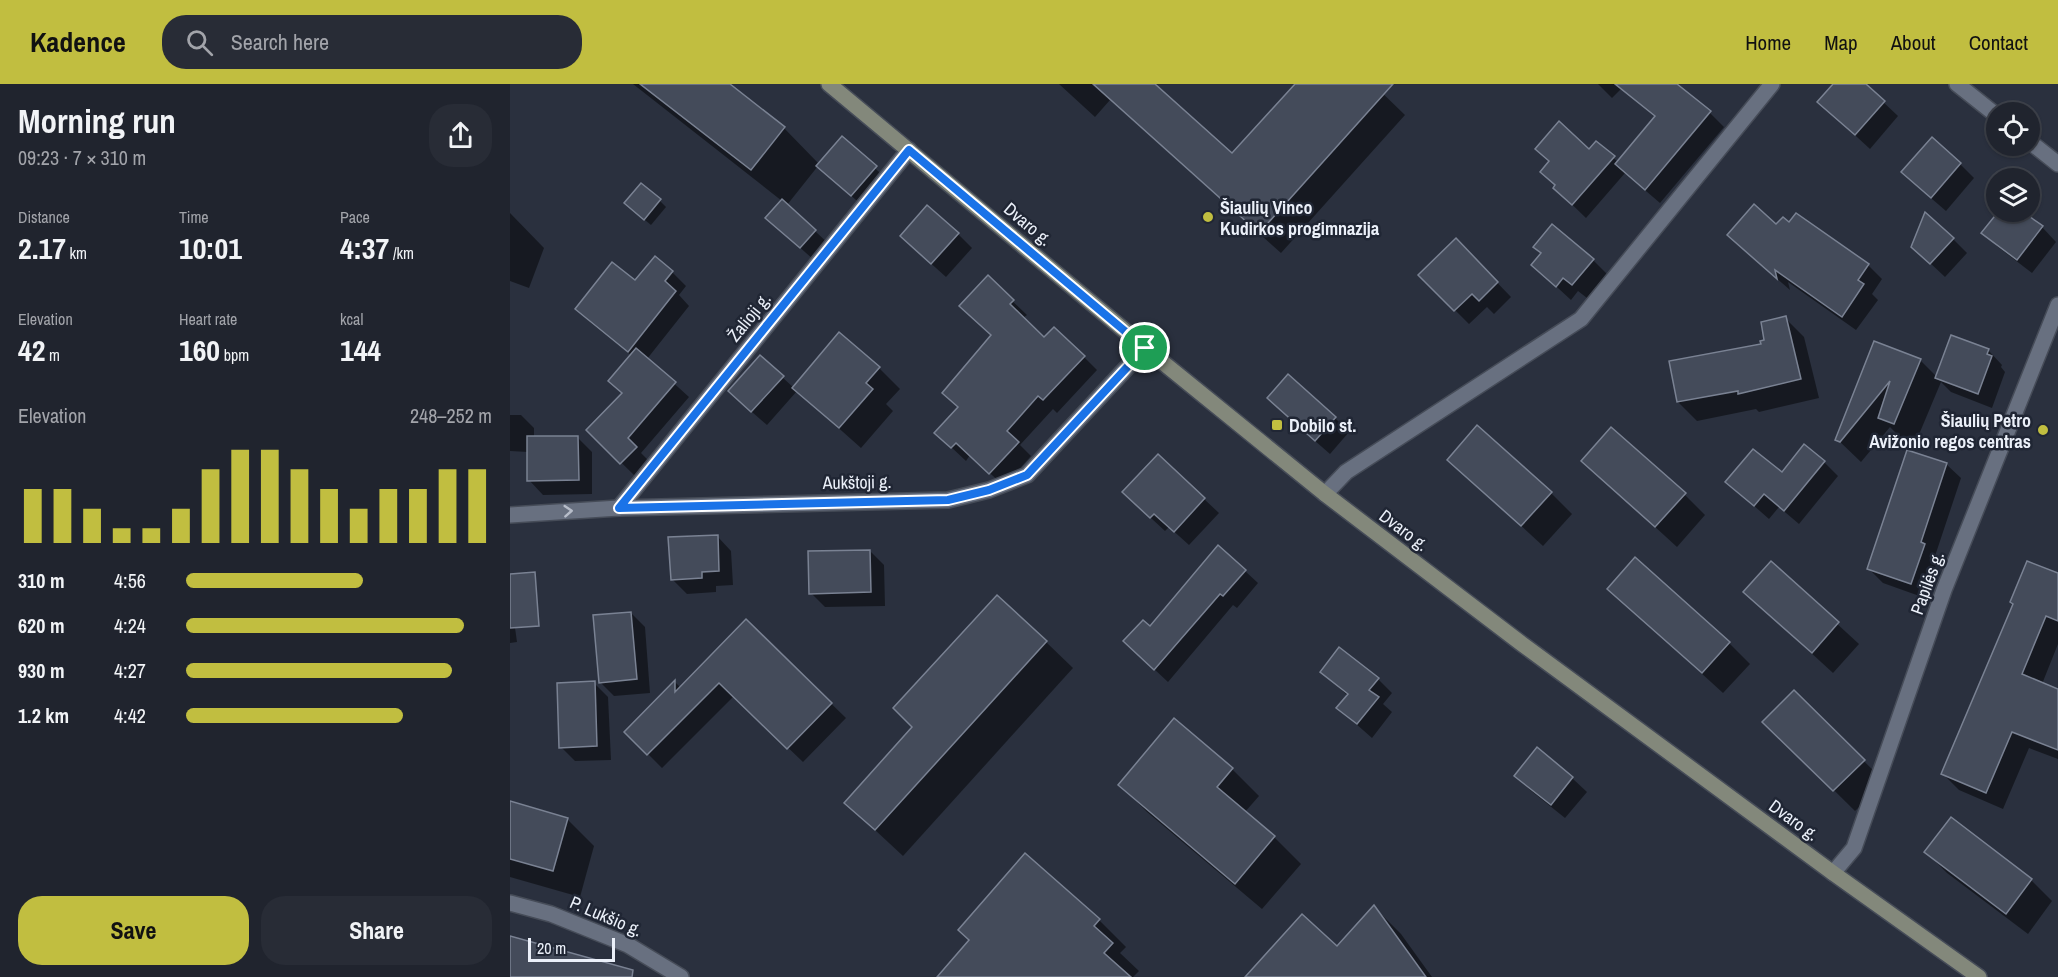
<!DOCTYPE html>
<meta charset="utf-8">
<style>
:root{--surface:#20242e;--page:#282c36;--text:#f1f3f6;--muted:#a2a4aa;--line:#3d414a;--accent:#c1be40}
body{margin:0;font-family:"Archivo Narrow",sans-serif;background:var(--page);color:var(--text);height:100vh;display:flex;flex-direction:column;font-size:22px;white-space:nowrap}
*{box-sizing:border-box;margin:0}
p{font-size:20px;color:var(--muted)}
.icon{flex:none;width:33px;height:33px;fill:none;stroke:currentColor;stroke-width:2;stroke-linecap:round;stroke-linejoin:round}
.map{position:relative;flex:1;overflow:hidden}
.drawer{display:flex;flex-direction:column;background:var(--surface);width:510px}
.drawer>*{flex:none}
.buttons{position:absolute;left:1476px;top:18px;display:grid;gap:12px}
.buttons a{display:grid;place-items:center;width:54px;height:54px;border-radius:50%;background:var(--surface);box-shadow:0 2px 4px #0004,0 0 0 2px var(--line);font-size:30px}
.scale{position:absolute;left:18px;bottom:15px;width:87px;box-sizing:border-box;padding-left:6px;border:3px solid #ebf0f9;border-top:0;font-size:16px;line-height:21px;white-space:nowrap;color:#ebf0f9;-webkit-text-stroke:4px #202634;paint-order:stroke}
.pin{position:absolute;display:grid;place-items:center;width:51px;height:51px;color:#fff;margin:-26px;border:3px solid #fff;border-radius:50%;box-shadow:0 2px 6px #0007}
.round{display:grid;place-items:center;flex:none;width:63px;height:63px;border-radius:24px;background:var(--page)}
.overview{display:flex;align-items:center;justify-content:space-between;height:102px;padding:0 18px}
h1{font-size:33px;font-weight:700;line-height:45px}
.stats{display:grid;grid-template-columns:repeat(3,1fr);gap:9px;height:102px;padding:6px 18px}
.stats div{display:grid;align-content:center}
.stats b{font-size:30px;font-weight:700}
.stats small{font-size:16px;font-weight:400}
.stats p{font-size:16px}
.chart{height:168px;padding:12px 18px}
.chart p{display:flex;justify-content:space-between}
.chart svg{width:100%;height:108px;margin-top:6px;stroke:var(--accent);stroke-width:6}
.cta{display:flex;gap:12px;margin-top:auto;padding:12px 18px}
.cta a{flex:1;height:69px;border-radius:24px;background:var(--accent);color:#111;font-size:24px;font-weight:700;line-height:69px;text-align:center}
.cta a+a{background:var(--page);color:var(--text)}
ul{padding:0 18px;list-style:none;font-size:20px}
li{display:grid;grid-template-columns:96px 72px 1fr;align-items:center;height:45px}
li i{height:15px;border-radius:8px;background:var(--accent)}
header{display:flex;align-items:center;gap:36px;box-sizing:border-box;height:84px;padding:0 30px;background:var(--accent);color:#111}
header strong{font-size:28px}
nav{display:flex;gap:33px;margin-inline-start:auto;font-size:21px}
.search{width:420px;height:54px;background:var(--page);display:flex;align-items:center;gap:15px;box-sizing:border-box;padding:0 21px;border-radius:24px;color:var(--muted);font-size:22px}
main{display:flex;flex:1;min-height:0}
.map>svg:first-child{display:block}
.shadow{fill:#0007}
.building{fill:#444b5a;stroke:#7a8293;stroke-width:1.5}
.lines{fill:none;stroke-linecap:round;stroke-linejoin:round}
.minor-casing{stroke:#464c58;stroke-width:18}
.secondary-casing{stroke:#464c58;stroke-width:18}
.minor{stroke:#687080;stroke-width:15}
.secondary{stroke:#83887b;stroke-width:15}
.oneway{stroke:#b7bdc9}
.route-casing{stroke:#fff;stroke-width:12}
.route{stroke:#1a73e8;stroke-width:8}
.poi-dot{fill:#c1be40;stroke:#202634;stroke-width:2}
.labels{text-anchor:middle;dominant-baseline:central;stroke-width:5;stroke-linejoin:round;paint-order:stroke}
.poi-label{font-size:18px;font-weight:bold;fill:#ebf0f9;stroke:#202634;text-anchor:start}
.street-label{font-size:18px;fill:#ebf0f9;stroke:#202634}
</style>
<header>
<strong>Kadence</strong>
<div class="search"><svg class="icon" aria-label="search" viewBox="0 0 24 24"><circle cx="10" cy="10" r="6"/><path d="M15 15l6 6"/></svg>Search here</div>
<nav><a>Home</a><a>Map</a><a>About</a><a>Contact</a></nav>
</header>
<main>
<section class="drawer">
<div class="overview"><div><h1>Morning run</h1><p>09:23 · 7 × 310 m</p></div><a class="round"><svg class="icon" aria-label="share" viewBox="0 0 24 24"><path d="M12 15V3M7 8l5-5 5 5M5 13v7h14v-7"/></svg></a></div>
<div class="stats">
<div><p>Distance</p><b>2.17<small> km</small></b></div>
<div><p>Time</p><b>10:01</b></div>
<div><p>Pace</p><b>4:37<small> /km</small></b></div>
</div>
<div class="stats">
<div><p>Elevation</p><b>42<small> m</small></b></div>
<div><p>Heart rate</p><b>160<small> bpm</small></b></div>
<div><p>kcal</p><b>144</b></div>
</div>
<div class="chart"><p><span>Elevation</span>248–252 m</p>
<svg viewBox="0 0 160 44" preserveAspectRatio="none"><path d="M5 44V22M15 44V22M25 44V30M35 44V38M45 44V38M55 44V30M65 44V14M75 44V6M85 44V6M95 44V14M105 44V22M115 44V30M125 44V22M135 44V22M145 44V14M155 44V14"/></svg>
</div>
<ul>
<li><b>310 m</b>4:56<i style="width:58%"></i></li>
<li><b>620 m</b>4:24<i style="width:91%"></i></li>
<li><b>930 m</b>4:27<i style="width:87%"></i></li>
<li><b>1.2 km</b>4:42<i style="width:71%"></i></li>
</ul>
<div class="cta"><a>Save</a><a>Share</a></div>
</section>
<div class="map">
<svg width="1548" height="893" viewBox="0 0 1548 893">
<rect width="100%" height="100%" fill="#2a303e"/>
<!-- shadow -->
<g class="shadow">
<polygon points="123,0 217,0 274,44 309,80 332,54 380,98 356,125 308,82 277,121 320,161 305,177 257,134 272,117"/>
<polygon points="549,0 643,0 723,71 787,0 863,0 895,31 771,169 600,16 585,33"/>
<polygon points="1088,0 1116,0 1102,14"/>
<polygon points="1128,0 1165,0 1200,29 1214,43 1150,119 1115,89 1076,134 1045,104 1086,59 1108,78 1146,33 1120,10"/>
<polygon points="1325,0 1354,0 1388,32 1360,65 1309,18"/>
<polygon points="1450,80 1464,94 1436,127 1407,102"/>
<polygon points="150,117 156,123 141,141 123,126"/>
<polygon points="1490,128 1511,128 1532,143 1546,158 1522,189 1488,163 1473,149"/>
<polygon points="0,129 34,164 19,204 0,197"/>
<polygon points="1286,131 1358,181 1372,195 1362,210 1368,216 1346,246 1278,198 1280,206 1233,165 1266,142 1279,140"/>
<polygon points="448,150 462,164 436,193 406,166"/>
<polygon points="1443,155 1457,169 1435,193 1418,177"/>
<polygon points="946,156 1001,213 984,230 977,223 959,240 945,226"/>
<polygon points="1083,176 1097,190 1077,214 1068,207 1061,216 1023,181"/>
<polygon points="162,188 176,202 169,211 179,222 137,275 179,313 131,369 140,378 126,393 78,346 113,310 121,271 81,239 67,225 126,198"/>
<polygon points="478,194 517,231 513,234 534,256 574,273 587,286 547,329 543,325 510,361 521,372 494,402 460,371 456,377 440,362 449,324 482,252"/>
<polygon points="1275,234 1294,253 1309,314 1249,328 1246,325 1187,337 1168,318 1253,261"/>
<polygon points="1365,259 1410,276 1427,293 1478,266 1492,281 1491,283 1495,288 1482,324 1441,308 1431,298 1405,360 1391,354 1380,343 1351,378 1327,355"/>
<polygon points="369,284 390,305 376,320 383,327 351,364 287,307 257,341 234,321 272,293 284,304"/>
<polygon points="773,329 825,334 839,348 820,370"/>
<polygon points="0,331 11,331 24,344 24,354 67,353 82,368 82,410 33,411 19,396 18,368 0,367"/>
<polygon points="648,372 709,429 679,461 659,443 655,447 628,422"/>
<polygon points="939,375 1041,409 1062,430 1033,462"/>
<polygon points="1073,377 1174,410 1195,431 1167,463"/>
<polygon points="1314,378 1328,392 1289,440 1269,423 1259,435 1217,398 1272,390"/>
<polygon points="1436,380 1451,394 1425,472 1428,475 1415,514 1373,499 1359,485"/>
<polygon points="207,452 221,467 223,501 206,502 206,508 177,510 162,495"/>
<polygon points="360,467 374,481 375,522 315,523 301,509"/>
<polygon points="1261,479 1349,560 1323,589 1235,508"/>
<polygon points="735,487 748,499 727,524 723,521 658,598 628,570 640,545"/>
<polygon points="1548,490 1548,560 1532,600 1548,607 1548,675 1519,664 1493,725 1449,706 1432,689"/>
<polygon points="1099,505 1219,559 1240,580 1213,609"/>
<polygon points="0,513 1,515 7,558 0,559"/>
<polygon points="121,529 135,543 140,609 104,612 90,598"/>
<polygon points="236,537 336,634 293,678 224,612 152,684 116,648 165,598 171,604"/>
<polygon points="536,558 563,584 393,772 336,719 404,644"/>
<polygon points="812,588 868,595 882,609 873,620 882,628 862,654 828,624 838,612"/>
<polygon points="84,599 98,613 101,676 65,677 51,663"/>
<polygon points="1284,608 1375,698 1345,727 1255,638"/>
<polygon points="1027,666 1062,694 1077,708 1055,734 1020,706 1006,692"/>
<polygon points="722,685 749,712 735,728 764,753 791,780 752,825 637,728 610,701"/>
<polygon points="0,719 57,735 84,762 70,813 0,793"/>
<polygon points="1441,735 1521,796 1542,817 1518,850 1437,789 1416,768"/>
<polygon points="864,823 891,850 922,893 737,893 828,864"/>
<polygon points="589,836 616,863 610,869 629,887 623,893 429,893 460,857"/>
</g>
<!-- building -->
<g class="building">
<polygon points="130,0 220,0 275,43 241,86"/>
<polygon points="583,0 645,0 722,69 785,0 883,0 749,149"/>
<polygon points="1105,0 1167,0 1201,27 1135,106 1105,80 1145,32"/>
<polygon points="1323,0 1356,0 1375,17 1345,51 1307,18"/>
<polygon points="1049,37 1079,65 1086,57 1105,72 1062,121 1043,104 1045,101 1030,88 1039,77 1025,65"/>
<polygon points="332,52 367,82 341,112 306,82"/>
<polygon points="1422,53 1451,79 1421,114 1391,88"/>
<polygon points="131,99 151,115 134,136 114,119"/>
<polygon points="272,115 306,146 290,164 255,134"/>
<polygon points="1244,120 1266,140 1273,133 1279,138 1286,129 1359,180 1348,196 1354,200 1332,233 1265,186 1267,195 1217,151"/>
<polygon points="417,121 449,149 421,180 390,152"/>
<polygon points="1415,128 1444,154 1420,180 1401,163"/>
<polygon points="1488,128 1513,128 1533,142 1507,176 1471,149"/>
<polygon points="1042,140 1084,175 1062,201 1053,194 1046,203 1021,181 1031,169 1023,163"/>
<polygon points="946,154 988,198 969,217 962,210 944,227 908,191"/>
<polygon points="145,172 163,187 155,197 166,207 118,268 65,225 102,178 125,196"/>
<polygon points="478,191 504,216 500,220 534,253 544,243 575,272 533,316 528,312 497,347 509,358 479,390 446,359 441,364 424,349 448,323 432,309 481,251 449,222"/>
<polygon points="1276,232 1291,295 1228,310 1228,307 1167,318 1159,277 1251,260 1250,257 1254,256 1251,238"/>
<polygon points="329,248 370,283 356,299 363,305 329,344 282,304"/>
<polygon points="1441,251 1479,265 1477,270 1482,272 1468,310 1425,294"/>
<polygon points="1364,257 1411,275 1384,340 1368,334 1380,297 1330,358 1325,356"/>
<polygon points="126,264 166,298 118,354 127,363 110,380 76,346 112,309 98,297"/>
<polygon points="250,271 274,292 241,328 218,307"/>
<polygon points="778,290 826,333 805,357 757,314"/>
<polygon points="967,341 1042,408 1011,442 937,376"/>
<polygon points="1101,343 1176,409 1145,443 1071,377"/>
<polygon points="17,352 68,352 69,396 17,397"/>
<polygon points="1294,360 1315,377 1274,427 1254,410 1244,422 1215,398 1243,365 1272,388"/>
<polygon points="1397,366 1437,379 1411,458 1415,460 1401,500 1357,485"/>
<polygon points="648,370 695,414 664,448 644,430 640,434 612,408"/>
<polygon points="208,451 209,487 192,488 192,494 161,496 158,453"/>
<polygon points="708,461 736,486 713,512 710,510 644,586 613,557 633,536 640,542"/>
<polygon points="360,466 361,508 299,510 298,467"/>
<polygon points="1125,473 1220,558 1192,589 1097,505"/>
<polygon points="1261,477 1329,538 1302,569 1233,508"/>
<polygon points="1517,477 1548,489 1548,537 1536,532 1512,590 1548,605 1548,666 1502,648 1476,709 1431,690 1503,520 1500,518"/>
<polygon points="25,488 29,542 0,544 0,490"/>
<polygon points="487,511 537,557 365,746 334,719 402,643 383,624"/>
<polygon points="121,528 127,595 89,599 83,531"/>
<polygon points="236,535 322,619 277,665 209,599 137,671 114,648 165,596 165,608"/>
<polygon points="829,563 869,594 859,606 869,613 847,640 826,624 838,610 810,588"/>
<polygon points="85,597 87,662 49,664 47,599"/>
<polygon points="1284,606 1355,676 1323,707 1252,638"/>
<polygon points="664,634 723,684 707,703 765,752 725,800 608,701"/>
<polygon points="1027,663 1063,693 1041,721 1004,692"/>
<polygon points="0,717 58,734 43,787 0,775"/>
<polygon points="1441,733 1522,795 1496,830 1414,768"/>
<polygon points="515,769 590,835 584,842 603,859 594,869 621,893 427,893 459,856 448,846"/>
<polygon points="864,821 916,893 735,893 792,830 827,862"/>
<polygon points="0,852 123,886 122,893 0,893"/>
</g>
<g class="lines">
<defs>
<g id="minor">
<polyline points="1447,0 1486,31"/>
<polyline points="1520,58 1548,80"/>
<polyline points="815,410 836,388 1071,235 1262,0"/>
<polyline points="109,424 399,66"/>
<polyline points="0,431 109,424 438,416 479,406 517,391 635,264"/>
<polyline points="1323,789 1344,764 1434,506 1548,221"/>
<polyline points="0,819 41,830 118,861 171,893"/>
</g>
<polyline id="secondary" points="319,0 656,281 815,410 1012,560 1323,789 1469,893"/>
</defs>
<!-- minor casing -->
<use href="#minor" class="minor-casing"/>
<!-- secondary casing -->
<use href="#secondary" class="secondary-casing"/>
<!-- minor -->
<use href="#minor" class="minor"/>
<!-- secondary -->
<use href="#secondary" class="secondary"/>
</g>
<!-- one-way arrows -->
<defs><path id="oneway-chevron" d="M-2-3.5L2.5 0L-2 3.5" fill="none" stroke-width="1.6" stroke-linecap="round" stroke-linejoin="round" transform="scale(1.5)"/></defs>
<use class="oneway" href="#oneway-chevron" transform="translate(58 427) rotate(-4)"/>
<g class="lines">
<defs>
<polygon id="route" points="399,66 635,264 517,391 479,406 438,416 109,424"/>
</defs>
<!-- route casing -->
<use href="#route" class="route-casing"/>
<!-- route -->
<use href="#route" class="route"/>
</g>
<!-- markers -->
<g class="poi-dot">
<circle cx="698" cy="133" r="6"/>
<rect x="761" y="335" width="12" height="12" rx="3"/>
<circle cx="1533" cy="346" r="6"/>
</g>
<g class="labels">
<!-- poi labels -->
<g class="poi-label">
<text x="710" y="123">Šiaulių Vinco<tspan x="710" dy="21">Kudirkos progimnazija</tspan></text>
<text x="1521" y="336" text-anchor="end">Šiaulių Petro<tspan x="1521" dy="21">Avižonio regos centras</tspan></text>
<text x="779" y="341">Dobilo st.</text>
</g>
<!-- street labels -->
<g class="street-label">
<text transform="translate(518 140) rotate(40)">Dvaro g.</text>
<text transform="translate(239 233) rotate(-51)">Žalioji g.</text>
<text transform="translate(347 398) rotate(-1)">Aukštoji g.</text>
<text transform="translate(894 446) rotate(37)">Dvaro g.</text>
<text transform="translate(1417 499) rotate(-70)">Papilės g.</text>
<text transform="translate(1284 736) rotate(36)">Dvaro g.</text>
<text transform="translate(96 832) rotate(23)">P. Lukšio g.</text>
</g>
</g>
</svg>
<div class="buttons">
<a><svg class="icon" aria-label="locate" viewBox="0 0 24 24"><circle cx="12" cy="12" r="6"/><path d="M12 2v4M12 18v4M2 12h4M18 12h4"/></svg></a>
<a><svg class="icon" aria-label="layers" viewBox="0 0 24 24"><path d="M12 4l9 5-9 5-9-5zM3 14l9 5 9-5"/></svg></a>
</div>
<div class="scale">20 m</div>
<div class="pin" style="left:635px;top:264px;background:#1e9e55"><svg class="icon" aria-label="arrive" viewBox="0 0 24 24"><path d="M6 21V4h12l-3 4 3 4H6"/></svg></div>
</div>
</main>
